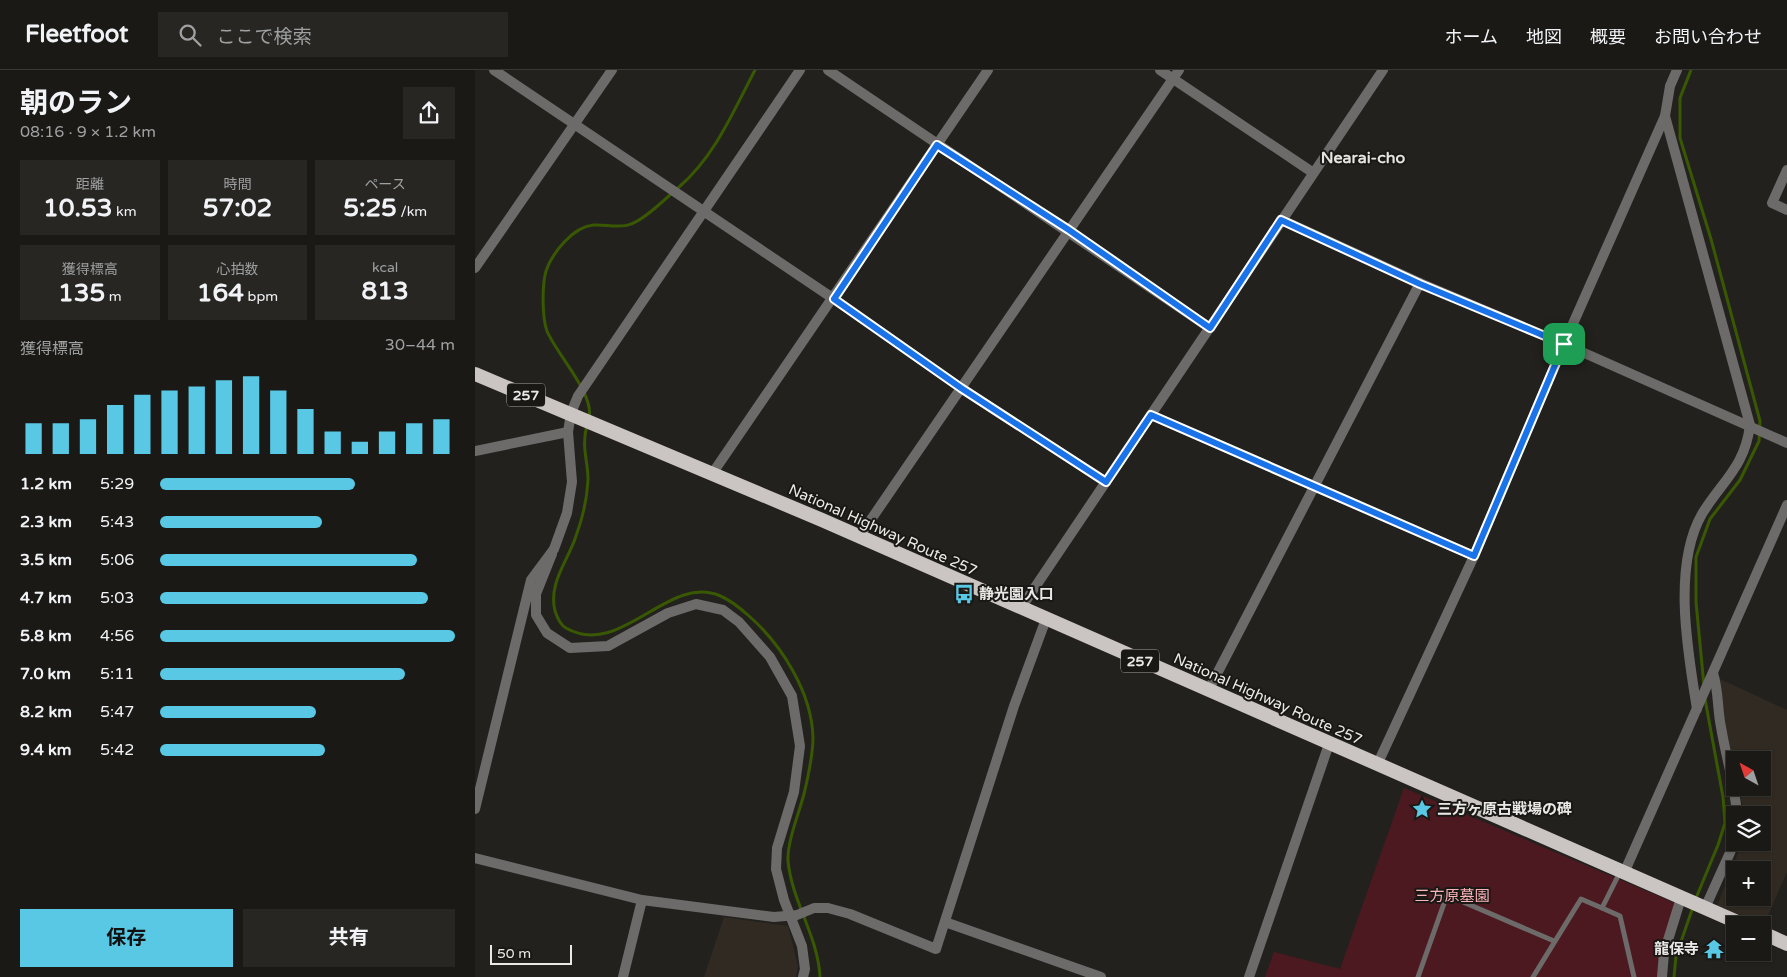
<!DOCTYPE html>
<html lang="ja">
<meta charset="utf-8">
<style>
:root{--surface:#1a1916;--page:#272623;--text:#f1f3f6;--muted:#9fa0a1;--line:#383835;--accent:#58c8e4}
body{margin:0;font-family:"Varela Round","Noto Sans JP",sans-serif;background:var(--page);color:var(--text);height:100vh;display:flex;flex-direction:column;font-size:19px;white-space:nowrap}
*{box-sizing:border-box;margin:0}
p{font-size:16px;color:var(--muted)}
.icon{flex:none;width:28px;height:28px;fill:none;stroke:currentColor;stroke-width:2;stroke-linecap:round;stroke-linejoin:round}
.map{position:relative;flex:1;overflow:hidden}
.details{display:flex;flex-direction:column;background:var(--surface);width:475px}
.details>*{flex:none}
.needle{width:32px;rotate:320deg}
.tools{position:absolute;left:1251px;top:681px;display:grid;gap:10px}
.tools a{display:grid;place-items:center;width:45px;height:45px;border-radius:0px;background:var(--surface);box-shadow:0 1px 4px #0004,0 0 0 1px var(--line);font-size:25px}
.scale{position:absolute;left:15px;bottom:12px;width:82px;box-sizing:border-box;padding-left:5px;border:2px solid #eae9e7;border-top:0;font-size:14px;line-height:18px;white-space:nowrap;color:#eae9e7;-webkit-text-stroke:4px #1a1815;paint-order:stroke}
.pin{position:absolute;display:grid;place-items:center;width:42px;height:42px;color:#fff;margin:-21px;border-radius:10px;box-shadow:0 2px 8px #0006}
.round{display:grid;place-items:center;flex:none;width:52px;height:52px;border-radius:0px;background:var(--page)}
.overview{display:flex;align-items:center;justify-content:space-between;height:85px;padding:0 20px}
h1{font-size:28px;font-weight:700;line-height:38px}
.metrics{display:grid;grid-template-columns:repeat(3,1fr);gap:8px;height:85px;padding:5px 20px}
.metrics div{display:grid;align-content:center;border-radius:0px;background:var(--page);text-align:center}
.metrics b{font-size:25px;font-weight:700}
.metrics small{font-size:14px;font-weight:400}
.metrics p{font-size:14px}
.chart{height:140px;padding:10px 20px}
.chart p{display:flex;justify-content:space-between}
.chart svg{width:100%;height:90px;margin-top:5px;stroke:var(--accent);stroke-width:6}
.action{display:flex;gap:10px;margin-top:auto;padding:10px 20px}
.action a{flex:1;height:58px;border-radius:0px;background:var(--accent);color:#111;font-size:20px;font-weight:700;line-height:58px;text-align:center}
.action a+a{background:var(--page);color:var(--text)}
ul{padding:0 20px;list-style:none;font-size:16px}
li{display:grid;grid-template-columns:80px 60px 1fr;align-items:center;height:38px}
li i{height:12px;border-radius:6px;background:var(--accent)}
header{display:flex;align-items:center;gap:30px;box-sizing:border-box;height:70px;padding:0 25px;background:var(--surface);border-bottom:1px solid var(--line)}
header strong{font-size:24px}
nav{display:flex;gap:28px;margin-inline-start:auto;font-size:18px}
.search{width:350px;height:45px;background:var(--page);display:flex;align-items:center;gap:12px;box-sizing:border-box;padding:0 18px;border-radius:0px;color:var(--muted);font-size:19px}
main{display:flex;flex:1;min-height:0}
.map>svg:first-child{display:block}
.built{fill:#302a22;fill-rule:evenodd}
.green{fill:#4d1921}
.lines{fill:none;stroke-linecap:round;stroke-linejoin:round}
.stream{stroke:#395802;stroke-width:3}
.service{stroke:#6d6b6a;stroke-width:5}
.minor{stroke:#6d6b6a;stroke-width:10}
.tertiary{stroke:#6d6b6a;stroke-width:10}
.trunk{stroke:#cac5c3;stroke-width:14}
.route-casing{stroke:#fff;stroke-width:10}
.route{stroke:#1a73e8;stroke-width:6}
.labels{text-anchor:middle;dominant-baseline:central;stroke-width:4;stroke-linejoin:round;paint-order:stroke}
.shield{fill:#1a1815;stroke:#acaaa8;stroke-width:1}
.shield-label{font-size:14px;font-weight:bold;fill:#eae9e7}
.street-label{font-size:15px;fill:#eae9e7;stroke:#1a1815}
.poi-label{font-size:15px;font-weight:bold;fill:#eae9e7;stroke:#1a1815;text-anchor:start}
.park-label{font-size:15px;fill:#fcb3b9;stroke:#1a1815}
.neighbourhood-label{font-size:16px;font-weight:bold;fill:#e7e4e0;stroke:#1a1815}
</style>
<header>
<strong>Fleetfoot</strong>
<div class="search"><svg class="icon" aria-label="search" viewBox="0 0 24 24"><circle cx="10" cy="10" r="6"/><path d="M15 15l6 6"/></svg>ここで検索</div>
<nav><a>ホーム</a><a>地図</a><a>概要</a><a>お問い合わせ</a></nav>
</header>
<main>
<section class="details">
<div class="overview"><div><h1>朝のラン</h1><p>08:16 · 9 × 1.2 km</p></div><a class="round"><svg class="icon" aria-label="share" viewBox="0 0 24 24"><path d="M12 15V3M7 8l5-5 5 5M5 13v7h14v-7"/></svg></a></div>
<div class="metrics">
<div><p>距離</p><b>10.53<small> km</small></b></div>
<div><p>時間</p><b>57:02</b></div>
<div><p>ペース</p><b>5:25<small> /km</small></b></div>
</div>
<div class="metrics">
<div><p>獲得標高</p><b>135<small> m</small></b></div>
<div><p>心拍数</p><b>164<small> bpm</small></b></div>
<div><p>kcal</p><b>813</b></div>
</div>
<div class="chart"><p><span>獲得標高</span>30–44 m</p>
<svg viewBox="0 0 160 44" preserveAspectRatio="none"><path d="M5 44V29M15 44V29M25 44V27M35 44V20M45 44V15M55 44V13M65 44V11M75 44V8M85 44V6M95 44V13M105 44V22M115 44V33M125 44V38M135 44V33M145 44V29M155 44V27"/></svg>
</div>
<ul>
<li><b>1.2 km</b>5:29<i style="width:66%"></i></li>
<li><b>2.3 km</b>5:43<i style="width:55%"></i></li>
<li><b>3.5 km</b>5:06<i style="width:87%"></i></li>
<li><b>4.7 km</b>5:03<i style="width:91%"></i></li>
<li><b>5.8 km</b>4:56<i style="width:100%"></i></li>
<li><b>7.0 km</b>5:11<i style="width:83%"></i></li>
<li><b>8.2 km</b>5:47<i style="width:53%"></i></li>
<li><b>9.4 km</b>5:42<i style="width:56%"></i></li>
</ul>
<div class="action"><a>保存</a><a>共有</a></div>
</section>
<div class="map">
<svg width="1312" height="907" viewBox="0 0 1312 907">
<rect width="100%" height="100%" fill="#23211e"/>
<!-- built -->
<g class="built">
<path d="M1245 609 1312 640V802L1288 857 1242 836 1267 773 1288 772V745H1269L1264 718H1288V690H1260V698L1251 660ZM1260 800H1288V828H1260Z"/>
<polygon points="249,847 313,856 323,896 321,907 229,907"/>
</g>
<!-- green -->
<polygon class="green" points="929,718 1202,834 1183,907 790,907 799,882 865,899"/>
<g class="lines">
<!-- stream -->
<g class="stream">
<polyline points="1216,0 1205,28 1205,68 1236,169 1285,351 1284,371 1265,410 1235,449 1221,487 1221,532 1229,616"/>
<path d="M114 349C120 324 82 285 72 261 67 248 67 215 71 201 77 183 98 157 118 155 130 154 145 159 156 154 171 149 192 127 204 117 240 86 258 42 280 0"/>
<path d="M112 355C106 378 113 389 113 410 112 430 108 447 101 466 93 491 73 513 80 541 82 547 85 555 91 558 133 582 171 537 209 525 237 516 255 529 274 546 307 575 337 623 338 668 338 686 333 707 329 724 324 743 312 772 313 791 317 832 343 866 345 907"/>
<polyline points="1221,828 1243,775 1250,753 1248,727 1230,629"/>
<polyline points="1199,907 1201,886 1218,837"/>
</g>
<!-- service -->
<g class="service">
<polyline points="1145,802 1127,838 1145,846 1159,907"/>
<polyline points="943,907 972,825 1079,871"/>
<polyline points="1058,907 1106,829 1127,838"/>
</g>
<!-- minor -->
<g class="minor">
<polyline points="19,0 359,229 486,318 631,412"/>
<polyline points="353,0 735,258"/>
<polyline points="685,0 837,102"/>
<path d="M1202 0 1195 16 1190 46 1275 355C1270 397 1247 411 1227 444 1197 496 1213 583 1222 639"/>
<polyline points="1312,100 1297,133 1312,140"/>
<polyline points="807,150 945,213 1089,274 1312,373"/>
<polyline points="0,198 137,0"/>
<polyline points="96,343 103,326 325,0"/>
<polyline points="676,345 999,486"/>
<polyline points="0,381 93,362"/>
<polyline points="237,404 513,0"/>
<polyline points="384,467 704,0"/>
<polyline points="77,484 61,524 61,545 72,563 95,578 133,576 193,543 221,534 248,540 264,552 295,587 317,626 325,676 319,722 302,778 301,799 309,830 327,876 330,899 328,907"/>
<path d="M1238 603C1244 622 1242 638 1246 657 1251 687 1260 715 1262 745"/>
<polyline points="733,621 945,213"/>
<polyline points="902,695 999,486 1089,274 1190,46"/>
<polyline points="0,788 167,830 299,847 322,845 339,838 353,838 375,844 461,879 539,636 571,549"/>
<polyline points="1149,803 1312,435"/>
<polyline points="1230,838 1258,776 1260,758"/>
<polyline points="470,852 626,907"/>
<polyline points="148,907 167,830"/>
<polyline points="774,907 854,674"/>
<polyline points="1187,907 1189,883 1206,828"/>
</g>
<!-- tertiary -->
<g class="tertiary">
<polyline points="546,538 908,0"/>
<polyline points="0,739 56,510 79,479 92,443 97,412 93,362 96,343"/>
</g>
<!-- trunk -->
<g class="trunk">
<polyline points="0,304 347,450 1269,855"/>
<polyline points="1288,863 1312,874"/>
</g>
</g>
<g class="lines">
<defs>
<polygon id="route" points="462,75 594,160 735,258 806,150 945,214 1089,274 999,486 676,345 631,412 486,318 359,229"/>
</defs>
<!-- route casing -->
<use href="#route" class="route-casing"/>
<!-- route -->
<use href="#route" class="route"/>
</g>
<!-- icons -->
<defs>
<symbol id="bus-bare" viewBox="-9 -9 18 18"><path d="M-5-6H5V4H4V6H2V4H-2V6H-4V4H-5ZM-3.5-4V0h7V-4ZM-3.5 1.2v1.5H-2V1.2ZM2 1.2v1.5H3.5V1.2Z" fill="#58c8e4" stroke="#1a1815" stroke-width="2.5" paint-order="stroke"/></symbol>
<symbol id="sight-bare" viewBox="-9 -9 18 18"><path d="M0-6L1.8-2.2L6-1.7L2.9 1.2L3.7 5.4L0 3.3L-3.7 5.4L-2.9 1.2L-6-1.7L-1.8-2.2Z" fill="#58c8e4" stroke="#1a1815" stroke-width="2.5" paint-order="stroke"/></symbol>
<symbol id="temple-bare" viewBox="-9 -9 18 18"><path d="M0-6L5-2H3V0L6.5 2.5H4V6H1.5V3h-3V6H-4V2.5H-6.5L-3 0V-2H-5Z" fill="#58c8e4" stroke="#1a1815" stroke-width="2.5" paint-order="stroke"/></symbol>
</defs>
<g fill-rule="evenodd">
<use href="#bus-bare" x="475" y="510" width="28" height="28"/>
<use href="#sight-bare" x="933" y="725" width="28" height="28"/>
<use href="#temple-bare" x="1225" y="865" width="28" height="28"/>
</g>
<g class="labels">
<!-- shield labels -->
<g class="shield">
<rect x="32" y="313.5" width="38" height="23" rx="4"/>
<rect x="646" y="579.5" width="38" height="23" rx="4"/>
</g>
<g class="shield-label">
<text x="51" y="325">257</text>
<text x="665" y="591">257</text>
</g>
<!-- street labels -->
<g class="street-label">
<text transform="translate(408 460) rotate(24)">National Highway Route 257</text>
<text transform="translate(793 629) rotate(24)">National Highway Route 257</text>
</g>
<!-- poi labels -->
<g class="poi-label">
<text x="504" y="524">静光園入口</text>
<text x="962" y="739">三方ヶ原古戦場の碑</text>
<text x="1224" y="879" text-anchor="end">龍保寺</text>
</g>
<!-- park labels -->
<g class="park-label">
<text x="977" y="826">三方原墓園</text>
</g>
<!-- neighbourhood labels -->
<g class="neighbourhood-label">
<text x="888" y="88">Nearai-cho</text>
</g>
</g>
</svg>
<div class="tools">
<a><svg class="needle" viewBox="-14 -14 28 28"><path d="M0-13l5 13h-10z" fill="#e53935"/><path d="M0 13l5-13h-10z" fill="#9fa0a1"/></svg></a>
<a><svg class="icon" aria-label="layers" viewBox="0 0 24 24"><path d="M12 4l9 5-9 5-9-5zM3 14l9 5 9-5"/></svg></a>
<a>+</a>
<a>−</a>
</div>
<div class="scale">50 m</div>
<div class="pin" style="left:1089px;top:274px;background:#1e9e55"><svg class="icon" aria-label="arrive" viewBox="0 0 24 24"><path d="M6 21V4h12l-3 4 3 4H6"/></svg></div>
</div>
</main>
